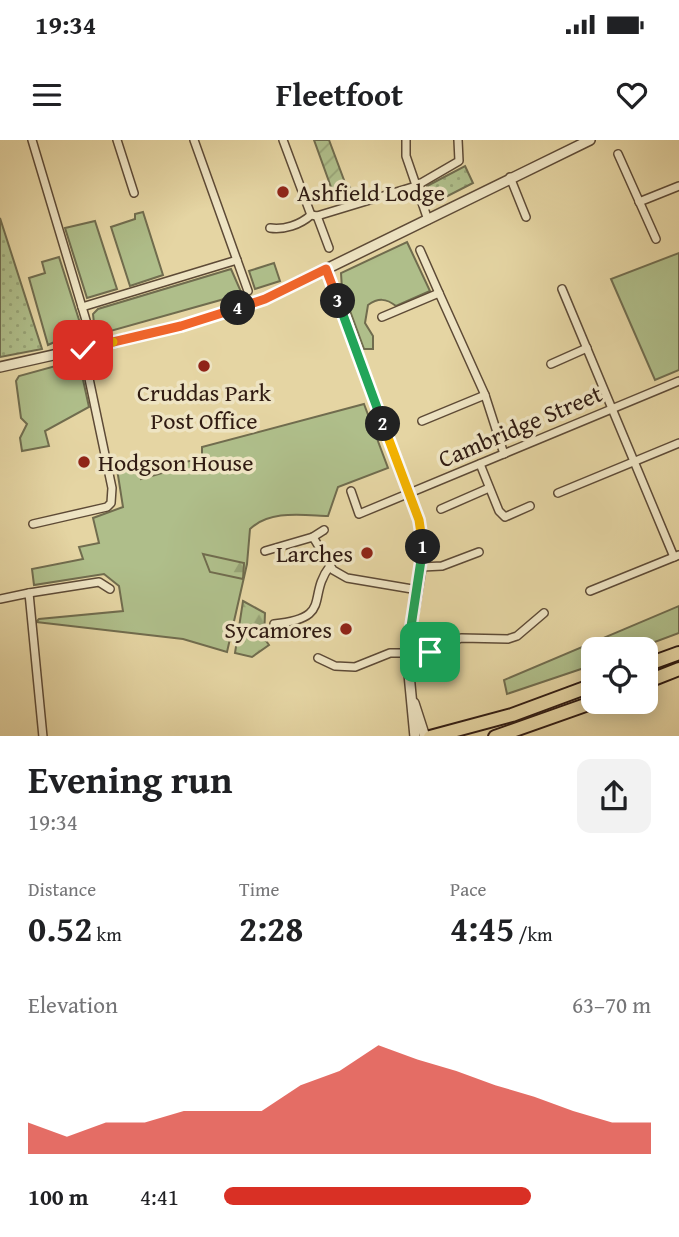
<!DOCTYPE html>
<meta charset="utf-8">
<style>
:root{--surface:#fff;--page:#f2f2f2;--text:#202124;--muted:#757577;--accent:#d93025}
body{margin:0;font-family:"Gentium Book Plus",serif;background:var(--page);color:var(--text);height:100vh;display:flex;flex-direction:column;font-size:26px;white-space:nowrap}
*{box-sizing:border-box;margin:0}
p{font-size:23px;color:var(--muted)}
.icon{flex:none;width:38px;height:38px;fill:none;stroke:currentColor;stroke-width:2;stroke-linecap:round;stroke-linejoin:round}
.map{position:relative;height:596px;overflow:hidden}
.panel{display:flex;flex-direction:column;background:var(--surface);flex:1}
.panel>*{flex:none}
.buttons{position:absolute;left:581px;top:497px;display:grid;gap:14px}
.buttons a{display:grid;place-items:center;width:77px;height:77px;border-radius:14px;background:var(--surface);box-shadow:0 4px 18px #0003;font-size:35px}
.pin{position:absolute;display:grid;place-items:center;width:60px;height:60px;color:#fff;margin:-30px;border-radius:14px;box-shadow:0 4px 10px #0006}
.km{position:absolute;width:35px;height:35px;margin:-18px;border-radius:50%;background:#222;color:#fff;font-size:19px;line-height:35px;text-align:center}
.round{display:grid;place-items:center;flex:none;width:74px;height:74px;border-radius:14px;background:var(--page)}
.overview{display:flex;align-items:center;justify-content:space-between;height:119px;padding:0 28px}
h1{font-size:38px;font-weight:700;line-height:52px}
.metrics{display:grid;grid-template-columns:repeat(3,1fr);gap:10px;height:119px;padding:7px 28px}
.metrics div{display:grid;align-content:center}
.metrics b{font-size:35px;font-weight:700}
.metrics small{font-size:19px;font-weight:400}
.metrics p{font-size:19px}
.chart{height:196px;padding:14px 28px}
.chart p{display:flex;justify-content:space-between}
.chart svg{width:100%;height:126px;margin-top:7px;fill:var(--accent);opacity:.7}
ul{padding:0 28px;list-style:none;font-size:23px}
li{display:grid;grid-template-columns:112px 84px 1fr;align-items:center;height:52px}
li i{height:18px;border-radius:9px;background:var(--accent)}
.status{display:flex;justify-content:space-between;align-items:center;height:49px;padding:0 35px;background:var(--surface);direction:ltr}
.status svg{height:19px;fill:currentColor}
header{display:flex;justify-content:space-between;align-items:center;height:91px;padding:0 28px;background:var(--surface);font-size:32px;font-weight:700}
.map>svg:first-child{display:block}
.grass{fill:#afbe8a;stroke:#706c4e;stroke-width:2}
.forest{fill:url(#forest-firs);stroke:#706c4e;stroke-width:2}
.park{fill:url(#park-dots);stroke:#706c4e;stroke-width:2}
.garden{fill:url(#garden-furrows);stroke:#706c4e;stroke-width:2}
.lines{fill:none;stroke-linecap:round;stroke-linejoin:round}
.minor-casing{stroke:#5d4a36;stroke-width:10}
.tertiary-casing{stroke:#5d4a36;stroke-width:12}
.primary-casing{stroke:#301b12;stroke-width:16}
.minor{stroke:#eee4c3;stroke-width:7}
.tertiary{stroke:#eee4c3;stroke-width:9}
.primary{stroke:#e5d5a3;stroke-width:12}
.split-1-casing{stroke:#fff;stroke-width:14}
.split-2-casing{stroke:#fff;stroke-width:14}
.split-3-casing{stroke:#fff;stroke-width:14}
.split-4-casing{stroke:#fff;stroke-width:14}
.split-5-casing{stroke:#fff;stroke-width:14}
.split-6-casing{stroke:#fff;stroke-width:14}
.split-1{stroke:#22a559;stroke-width:9}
.split-2{stroke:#f5b400;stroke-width:9}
.split-3{stroke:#22a559;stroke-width:9}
.split-4{stroke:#f0652b;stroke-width:9}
.split-5{stroke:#f0652b;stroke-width:9}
.split-6{stroke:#f5b400;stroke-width:9}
.poi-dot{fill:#8f2418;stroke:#eee4c3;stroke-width:2.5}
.labels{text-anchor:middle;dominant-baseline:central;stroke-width:7;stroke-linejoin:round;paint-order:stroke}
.poi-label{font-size:24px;fill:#301b12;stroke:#eee4c3;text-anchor:start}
.street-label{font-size:24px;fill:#301b12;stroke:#eee4c3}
</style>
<div class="status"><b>19:34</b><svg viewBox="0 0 49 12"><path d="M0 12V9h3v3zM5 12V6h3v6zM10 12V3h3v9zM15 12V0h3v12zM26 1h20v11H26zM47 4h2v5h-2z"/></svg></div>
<header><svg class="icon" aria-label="menu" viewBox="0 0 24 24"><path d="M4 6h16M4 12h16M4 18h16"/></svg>Fleetfoot<svg class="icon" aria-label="heart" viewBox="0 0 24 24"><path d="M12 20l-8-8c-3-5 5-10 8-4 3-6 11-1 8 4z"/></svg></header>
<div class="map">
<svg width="679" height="597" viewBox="0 0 679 597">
<defs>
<pattern id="forest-firs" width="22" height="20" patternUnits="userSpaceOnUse" patternTransform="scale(1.75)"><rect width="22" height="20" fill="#afbe8a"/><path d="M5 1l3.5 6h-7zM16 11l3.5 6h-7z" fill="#97a376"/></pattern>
<pattern id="park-dots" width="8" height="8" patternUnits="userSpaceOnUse" patternTransform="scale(1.75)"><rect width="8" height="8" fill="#afbe8a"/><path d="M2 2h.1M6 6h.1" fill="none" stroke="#97a376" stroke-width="1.8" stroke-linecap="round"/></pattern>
<pattern id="garden-furrows" width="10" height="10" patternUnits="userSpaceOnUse" patternTransform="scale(1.75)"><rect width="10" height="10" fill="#afbe8a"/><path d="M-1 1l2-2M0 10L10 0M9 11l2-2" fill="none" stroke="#97a376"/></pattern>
</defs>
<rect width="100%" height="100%" fill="#e5d5a3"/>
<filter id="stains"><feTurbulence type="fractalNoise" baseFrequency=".00286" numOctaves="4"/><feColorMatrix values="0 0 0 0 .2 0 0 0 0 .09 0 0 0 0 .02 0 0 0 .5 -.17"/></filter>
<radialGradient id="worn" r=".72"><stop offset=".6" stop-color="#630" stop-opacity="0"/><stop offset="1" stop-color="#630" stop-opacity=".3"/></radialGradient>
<!-- grass -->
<g class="grass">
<polygon points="143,72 163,135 130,146 111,87 135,79 135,74"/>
<polygon points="95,81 117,149 87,158 65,88"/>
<path d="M407 102 430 151 396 166C386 158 378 158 368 165L365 183 373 196V209H364L342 149 341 133Z"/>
<polygon points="679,113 679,230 655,240 611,139"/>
<polygon points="59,117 80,183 75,198 63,198 48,205 29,138 45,133 42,122"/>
<polygon points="274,123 280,141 255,149 249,131"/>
<polygon points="231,129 242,154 107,192 94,183 93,174 98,169"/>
<polygon points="70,222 80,226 89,267 45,291 49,306 22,311 20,298 27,284 21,278 16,241 19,236"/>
<path d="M364 264 388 328 338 347 328 376C301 375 270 370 250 389L247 424 227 512 183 499 36 482 39 479 123 471 119 446 104 434 34 445 32 429 83 419 79 407 99 403 93 378 123 367 117 329 135 324 141 339 162 333 161 328 202 318V307Z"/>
<polygon points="679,466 679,493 636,509 593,509 593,525 507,554 504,540"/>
</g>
<!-- forest -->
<g class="forest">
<polygon points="203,414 244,423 243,439 210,432"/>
<polygon points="243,461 265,473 264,498 269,505 252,517 235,513"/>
</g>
<!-- park -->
<g class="park">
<polygon points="465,26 473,43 436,62 427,46"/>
<polygon points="0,78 42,209 0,217"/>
</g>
<!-- garden -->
<polygon class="garden" points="314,0 329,0 347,48 350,47 352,54 336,61"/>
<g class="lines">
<defs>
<g id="minor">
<polyline points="32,0 94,207"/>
<polyline points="117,0 134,53"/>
<polyline points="194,0 248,151"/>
<polyline points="283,0 311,75"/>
<polyline points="406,0 406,16 428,80"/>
<polyline points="618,14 656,99"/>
<polyline points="510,37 526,77"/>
<polyline points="639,62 679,46"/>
<polyline points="317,76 329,108"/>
<path d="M270 88C284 90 300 85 311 75L317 76 416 46 459 21 458 0"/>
<polyline points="420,110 439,153"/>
<polyline points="562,149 674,417"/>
<polyline points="82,167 237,120"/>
<polyline points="382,177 439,153 485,255 504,314"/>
<polyline points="551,224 587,208"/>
<polyline points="422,281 485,255"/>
<polyline points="480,324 499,371 505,377 530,366"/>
<polyline points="351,351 359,374 679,241"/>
<polyline points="558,353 679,303"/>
<polyline points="441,369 489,348"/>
<polyline points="33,384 107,367 111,363 112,348 83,210"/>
<polyline points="313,397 324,390"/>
<polyline points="265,411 313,397 333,430 347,438 418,450"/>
<polyline points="422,427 442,426 479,412"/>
<polyline points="590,451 679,415"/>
<polyline points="29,453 99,442 110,449"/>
<polyline points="0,459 29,453 43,597"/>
<path d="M274 484C334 478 306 457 330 426"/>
<polyline points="318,518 335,526 355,527 390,513 427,513 461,498 508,499 517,496 544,473"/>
</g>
<g id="tertiary">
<polyline points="326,129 419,380 423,416 407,513 415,597"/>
<polyline points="0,227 182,186 265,159 590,0"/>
<polyline points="414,563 425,597"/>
</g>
<g id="primary">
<polyline points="646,525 679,513"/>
<polyline points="646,542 679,529"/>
<polyline points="430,597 512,575 593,545"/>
<polyline points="495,597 594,562"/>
</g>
</defs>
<!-- minor casing -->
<use href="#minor" class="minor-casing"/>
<!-- tertiary casing -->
<use href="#tertiary" class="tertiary-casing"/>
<!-- primary casing -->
<use href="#primary" class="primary-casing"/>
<!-- minor -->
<use href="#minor" class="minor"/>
<!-- tertiary -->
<use href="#tertiary" class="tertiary"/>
<!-- primary -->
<use href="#primary" class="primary"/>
</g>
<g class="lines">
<defs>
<polyline id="split-1" points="423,407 407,513 430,512"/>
<polyline id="split-2" points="383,284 419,380 423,407"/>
<polyline id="split-3" points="338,161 383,284"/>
<polyline id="split-4" points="238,168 265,159 326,129 338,161"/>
<polyline id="split-5" points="113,202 181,186 238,168"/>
<polyline id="split-6" points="83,210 113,202"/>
</defs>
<!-- split-1 casing -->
<use href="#split-1" class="split-1-casing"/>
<!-- split-2 casing -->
<use href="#split-2" class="split-2-casing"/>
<!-- split-3 casing -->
<use href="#split-3" class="split-3-casing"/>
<!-- split-4 casing -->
<use href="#split-4" class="split-4-casing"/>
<!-- split-5 casing -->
<use href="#split-5" class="split-5-casing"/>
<!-- split-6 casing -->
<use href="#split-6" class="split-6-casing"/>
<!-- split-1 -->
<use href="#split-1" class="split-1"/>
<!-- split-2 -->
<use href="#split-2" class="split-2"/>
<!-- split-3 -->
<use href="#split-3" class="split-3"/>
<!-- split-4 -->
<use href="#split-4" class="split-4"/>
<!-- split-5 -->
<use href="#split-5" class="split-5"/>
<!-- split-6 -->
<use href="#split-6" class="split-6"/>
</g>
<!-- markers -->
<g class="poi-dot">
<circle cx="283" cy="52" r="7"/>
<circle cx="204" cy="226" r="7"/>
<circle cx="84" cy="322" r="7"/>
<circle cx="367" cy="413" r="7"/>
<circle cx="346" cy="489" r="7"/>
</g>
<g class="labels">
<!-- poi labels -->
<g class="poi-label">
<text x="297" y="52">Ashfield Lodge</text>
<text x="204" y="252" text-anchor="middle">Cruddas Park<tspan x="204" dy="28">Post Office</tspan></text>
<text x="98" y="322">Hodgson House</text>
<text x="353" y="413" text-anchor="end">Larches</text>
<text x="332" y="489" text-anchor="end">Sycamores</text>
</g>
<!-- street labels -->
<g class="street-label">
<text transform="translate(520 286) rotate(-23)">Cambridge Street</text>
</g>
</g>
<rect width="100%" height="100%" filter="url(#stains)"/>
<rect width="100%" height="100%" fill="url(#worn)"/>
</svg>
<div class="buttons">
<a><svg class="icon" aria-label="locate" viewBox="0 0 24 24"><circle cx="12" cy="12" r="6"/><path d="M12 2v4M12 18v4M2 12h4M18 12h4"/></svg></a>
</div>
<div class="pin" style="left:430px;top:512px;background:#1e9e55"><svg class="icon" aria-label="arrive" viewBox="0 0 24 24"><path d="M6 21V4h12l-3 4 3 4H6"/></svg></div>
<div class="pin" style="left:83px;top:210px;background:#d93025"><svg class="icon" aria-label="check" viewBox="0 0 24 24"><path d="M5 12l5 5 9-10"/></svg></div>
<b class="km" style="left:423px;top:407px">1</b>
<b class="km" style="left:383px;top:284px">2</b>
<b class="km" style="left:338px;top:161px">3</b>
<b class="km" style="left:238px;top:168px">4</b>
</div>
<section class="panel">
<div class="overview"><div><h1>Evening run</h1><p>19:34</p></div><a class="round"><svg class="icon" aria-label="share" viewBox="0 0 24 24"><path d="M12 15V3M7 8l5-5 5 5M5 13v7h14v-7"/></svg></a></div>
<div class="metrics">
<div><p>Distance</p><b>0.52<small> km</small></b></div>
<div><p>Time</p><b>2:28</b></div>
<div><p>Pace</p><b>4:45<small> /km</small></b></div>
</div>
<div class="chart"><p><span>Elevation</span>63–70 m</p>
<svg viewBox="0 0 160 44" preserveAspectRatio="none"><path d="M0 44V33L10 38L20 33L30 33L40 29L50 29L60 29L70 20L80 15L90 6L100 11L110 15L120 20L130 24L140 29L150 33L160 33V44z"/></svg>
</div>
<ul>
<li><b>100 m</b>4:41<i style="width:72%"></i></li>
</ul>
</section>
